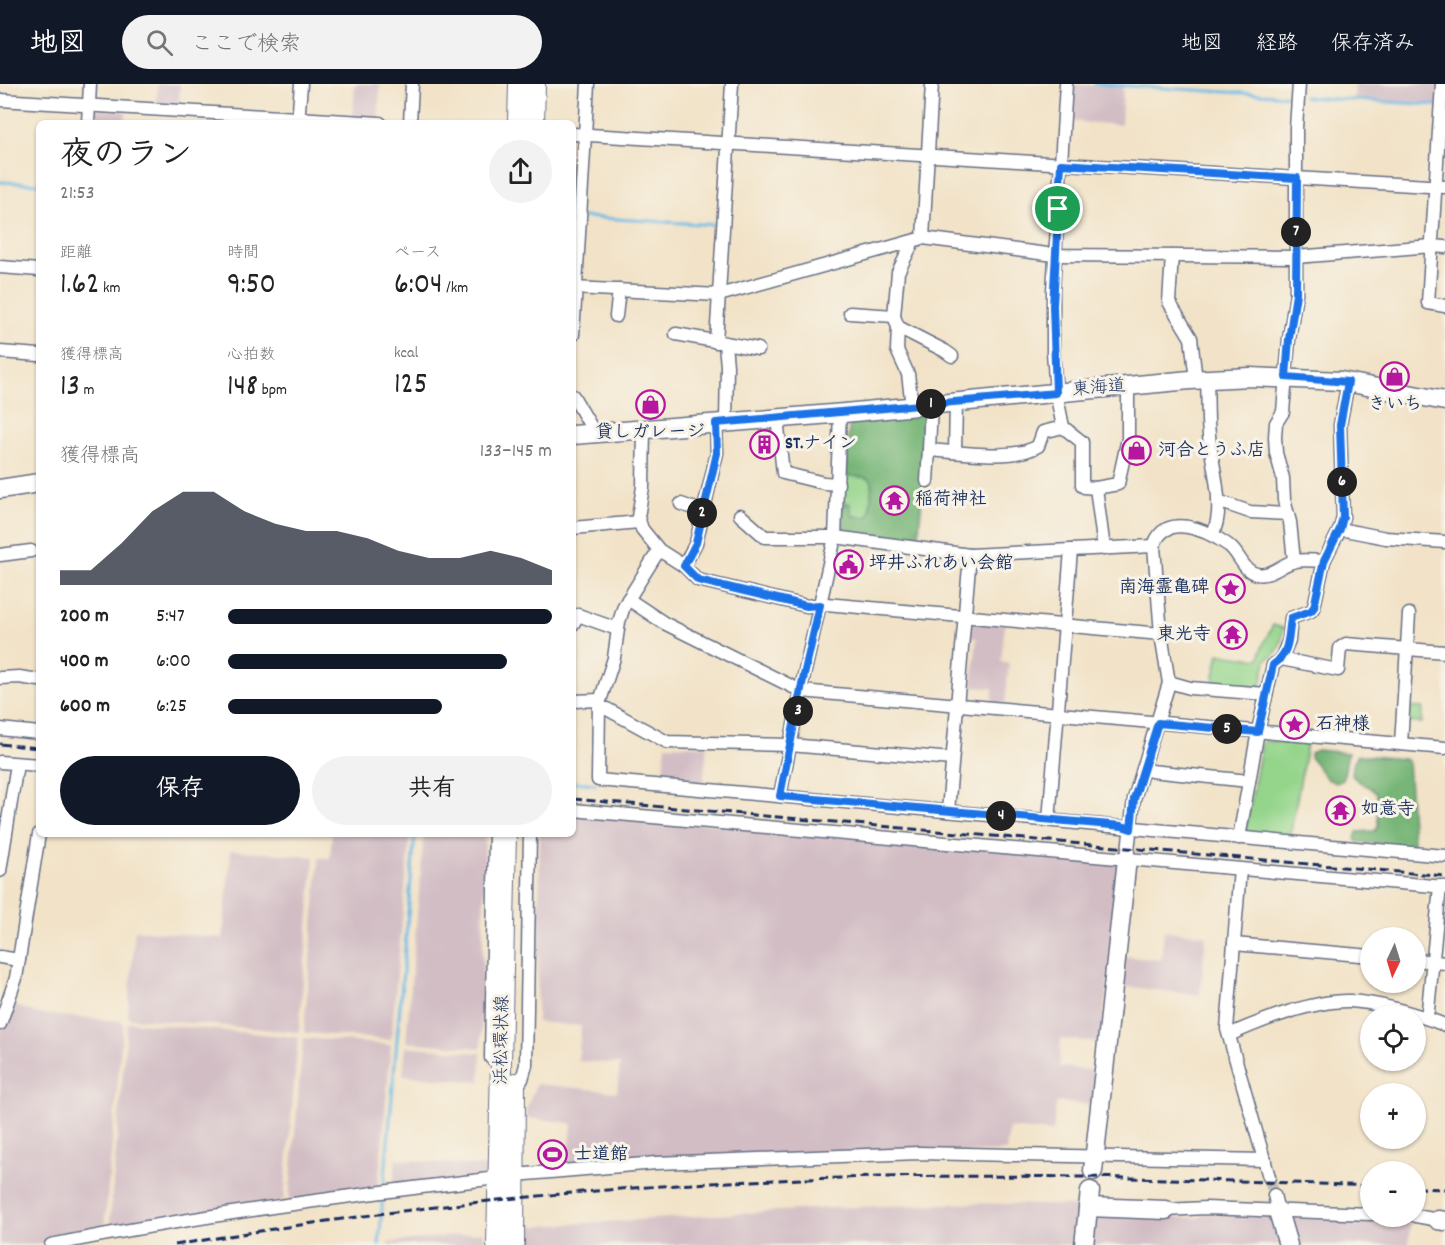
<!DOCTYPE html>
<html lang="ja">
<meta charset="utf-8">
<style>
:root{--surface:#fff;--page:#f2f2f2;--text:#222;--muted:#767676;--accent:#111827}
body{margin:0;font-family:Dekko,"Klee One",sans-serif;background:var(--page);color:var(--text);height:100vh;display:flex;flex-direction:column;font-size:22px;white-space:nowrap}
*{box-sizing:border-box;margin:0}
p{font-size:20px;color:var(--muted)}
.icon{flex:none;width:33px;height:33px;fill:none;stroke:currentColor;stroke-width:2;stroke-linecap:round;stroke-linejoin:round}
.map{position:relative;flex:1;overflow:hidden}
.details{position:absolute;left:36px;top:36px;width:540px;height:717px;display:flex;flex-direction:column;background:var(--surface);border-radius:9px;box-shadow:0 2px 4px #0004}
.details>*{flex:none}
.needle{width:39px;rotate:184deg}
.controls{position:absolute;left:1360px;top:843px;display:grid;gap:12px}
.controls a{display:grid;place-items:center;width:66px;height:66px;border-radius:50%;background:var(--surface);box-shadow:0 2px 4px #0004;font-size:30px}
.pin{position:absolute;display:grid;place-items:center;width:51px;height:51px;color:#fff;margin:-26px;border:3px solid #fff;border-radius:50%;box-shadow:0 2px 6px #0007}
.km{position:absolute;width:30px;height:30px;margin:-15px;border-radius:50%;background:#222;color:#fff;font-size:16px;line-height:30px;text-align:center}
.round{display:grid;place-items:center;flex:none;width:63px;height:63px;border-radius:32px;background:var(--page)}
.headline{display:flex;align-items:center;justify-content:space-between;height:102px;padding:0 24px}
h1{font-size:33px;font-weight:600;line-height:45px}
.stats{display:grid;grid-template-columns:repeat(3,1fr);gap:9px;height:102px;padding:6px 24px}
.stats div{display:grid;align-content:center}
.stats b{font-size:30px;font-weight:600}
.stats small{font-size:16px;font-weight:400}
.stats p{font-size:16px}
.chart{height:168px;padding:12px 24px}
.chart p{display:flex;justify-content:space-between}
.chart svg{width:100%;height:108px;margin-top:6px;fill:var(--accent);opacity:.7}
.button{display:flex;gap:12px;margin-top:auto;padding:12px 24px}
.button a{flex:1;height:69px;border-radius:36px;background:var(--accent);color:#fff;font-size:24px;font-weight:600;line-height:69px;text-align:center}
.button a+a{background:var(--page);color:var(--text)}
ul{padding:0 24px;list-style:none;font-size:20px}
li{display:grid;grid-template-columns:96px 72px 1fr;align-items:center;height:45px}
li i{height:15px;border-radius:8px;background:var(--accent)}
header{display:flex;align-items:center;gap:36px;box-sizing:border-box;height:84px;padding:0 30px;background:var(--accent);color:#fff}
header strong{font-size:28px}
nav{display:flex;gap:33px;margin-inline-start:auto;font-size:21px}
.search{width:420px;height:54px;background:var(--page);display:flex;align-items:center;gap:15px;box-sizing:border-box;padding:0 21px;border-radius:33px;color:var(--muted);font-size:22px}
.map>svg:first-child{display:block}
.industrial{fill:#d2bdc5}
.green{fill:#94d58b;stroke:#588274;stroke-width:1.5}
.forest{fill:#77b677;stroke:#49726a;stroke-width:1.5}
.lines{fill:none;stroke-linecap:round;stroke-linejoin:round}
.stream{stroke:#6bb9e5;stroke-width:3}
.street-tunnel{stroke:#c7bfb3;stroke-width:12;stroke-dasharray:12 6;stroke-linecap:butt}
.street-casing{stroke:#666e83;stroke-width:15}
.secondary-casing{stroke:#666e83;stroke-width:21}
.primary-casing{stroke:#666e83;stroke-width:22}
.street{stroke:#fff;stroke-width:12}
.secondary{stroke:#fff;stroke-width:18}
.primary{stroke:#fff;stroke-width:20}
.rail{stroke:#1b2f5e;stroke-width:3;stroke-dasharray:9 4.5;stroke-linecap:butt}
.route-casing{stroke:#fff;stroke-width:12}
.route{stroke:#1a73e8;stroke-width:8}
.labels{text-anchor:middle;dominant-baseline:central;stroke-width:6;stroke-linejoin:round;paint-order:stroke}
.street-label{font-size:18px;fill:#1b2f5e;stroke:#f7f3e8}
.poi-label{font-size:18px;font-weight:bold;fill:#1b2f5e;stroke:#f7f3e8;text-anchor:start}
</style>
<header>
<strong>地図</strong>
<div class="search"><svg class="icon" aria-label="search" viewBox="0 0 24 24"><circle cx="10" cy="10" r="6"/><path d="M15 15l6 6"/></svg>ここで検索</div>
<nav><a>地図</a><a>経路</a><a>保存済み</a></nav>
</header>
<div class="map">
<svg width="1445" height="1161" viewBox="0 0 1445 1161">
<rect width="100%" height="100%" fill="#f7f3e8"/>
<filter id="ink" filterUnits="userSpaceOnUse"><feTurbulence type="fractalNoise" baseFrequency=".0167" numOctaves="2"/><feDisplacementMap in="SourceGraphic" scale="12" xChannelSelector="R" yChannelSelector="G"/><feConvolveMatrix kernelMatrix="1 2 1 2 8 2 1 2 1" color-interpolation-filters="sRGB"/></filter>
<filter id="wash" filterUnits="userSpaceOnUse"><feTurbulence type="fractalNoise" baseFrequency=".008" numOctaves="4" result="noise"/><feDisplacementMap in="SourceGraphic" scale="24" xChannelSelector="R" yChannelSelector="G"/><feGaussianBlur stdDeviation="1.35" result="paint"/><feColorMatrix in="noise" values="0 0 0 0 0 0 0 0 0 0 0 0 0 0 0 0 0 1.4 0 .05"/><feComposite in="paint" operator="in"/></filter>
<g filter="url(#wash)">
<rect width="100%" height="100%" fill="#f2e3c8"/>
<!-- industrial -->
<g class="industrial">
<polygon points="158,0 180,0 179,24 156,22"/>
<polygon points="355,0 380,0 378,36 353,34"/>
<polygon points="1070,0 1123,3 1121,41 1067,37"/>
<polygon points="1355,0 1439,0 1437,20 1354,15"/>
<polygon points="91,25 126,27 125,39 91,39"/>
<polygon points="969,539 1005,539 1001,578 1009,579 1005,620 992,619 993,604 972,603 977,554 967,553"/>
<polygon points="666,661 707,662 703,702 662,699"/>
<polygon points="573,728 1121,777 1101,958 1061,955 1059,983 1098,987 1094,1021 1056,1018 1053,1048 1009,1044 1006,1067 568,1084 572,1039 526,1034 526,1027 536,1000 617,1008 620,980 578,977 581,942 537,938 540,750 573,750"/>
<polygon points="332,750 410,750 391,956 306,949 304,946 319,774 330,774"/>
<polygon points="424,750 485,750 481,964 406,958"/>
<polygon points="231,766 314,773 299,946 297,948 130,934 128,931 135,846 223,854"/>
<polygon points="1164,847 1206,851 1200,911 1120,902 1123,872 1161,876"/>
<polygon points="10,920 38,930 120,937 123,940 104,1147 36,1161 0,1161 0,951"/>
<polygon points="130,938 296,953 298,955 284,1117 109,1146 127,940"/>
<polygon points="305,954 391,961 378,1105 289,1117 303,956"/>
<polygon points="406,962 481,969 480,998 403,991"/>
<polygon points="396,1075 487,1083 487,1092 393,1103"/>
<polygon points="976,1119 1080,1122 1079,1161 524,1161 525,1143 830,1124"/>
<polygon points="1206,1130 1271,1132 1279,1161 1090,1161 1095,1131 1197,1134"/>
<polygon points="1291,1133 1410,1137 1409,1161 1294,1161 1287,1138"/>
<polygon points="484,1148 484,1161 388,1161 388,1159"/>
</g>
<!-- green -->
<g class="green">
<polygon points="847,369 874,371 870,430 868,433 852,432 849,419 846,419 843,423"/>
<path d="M1273 541 1283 544C1282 559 1280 568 1266 576L1260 605 1212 601 1219 570 1259 575 1262 563Z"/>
<polygon points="1406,623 1423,624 1422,639 1405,638"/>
<polygon points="1265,657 1307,660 1290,753 1245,749 1262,659"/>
</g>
<!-- forest -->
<g class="forest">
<polygon points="923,328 929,333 918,458 916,459 843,449 843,423 846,419 850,421 852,432 866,433 870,429 872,397 868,394 846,391 849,344 854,336"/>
<polygon points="1317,666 1348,669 1343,696 1336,699 1327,695 1310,673 1310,669"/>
<path d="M1358 671 1404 675 1408 677 1413 758 1411 763 1357 758 1355 755 1357 748 1375 747 1378 742 1377 711C1371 701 1358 700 1352 691L1354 677Z"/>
</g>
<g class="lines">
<!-- stream -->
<g class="stream">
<polyline points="1095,0 1293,12"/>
<polyline points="1304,13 1437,21"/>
<polyline points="0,98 39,100"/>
<polyline points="583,133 718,141"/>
<polyline points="573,698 596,700"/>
<polyline points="1247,1033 1252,1055"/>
<polyline points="384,1104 415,750"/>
<polyline points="379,1161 383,1110"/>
</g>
</g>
</g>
<g filter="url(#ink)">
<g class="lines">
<!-- street-tunnel -->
<polyline class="street-tunnel" points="1269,1093 1274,1111"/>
<defs>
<g id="street">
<polyline points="1066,0 1053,207 1053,268 1056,308 1063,343 1082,358 1082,401 1084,403 1096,404 1104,465"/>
<polyline points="1442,0 1428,219 1445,222"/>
<polyline points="0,16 380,39"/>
<polyline points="88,39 90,0"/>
<polyline points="298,39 301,0"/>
<polyline points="410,39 412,0"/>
<polyline points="573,50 1445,103"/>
<polyline points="923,154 932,0"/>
<polyline points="909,158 911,162 898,188 894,232 898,243 897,266 908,290 912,322"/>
<polyline points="1172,172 1169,218 1191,254 1196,296"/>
<polyline points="0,183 39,186"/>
<polyline points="573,204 719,211 923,154 1055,171 1296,173 1432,162 1445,163"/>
<polyline points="850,229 894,232"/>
<polyline points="616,232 619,206"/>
<polyline points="898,243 945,267 952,272"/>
<polyline points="676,250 758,265"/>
<polyline points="573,251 588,0"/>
<polyline points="716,258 732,0"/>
<polyline points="725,260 727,282 726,338"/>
<polyline points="0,268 39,271"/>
<path d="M1207 295C1208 314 1207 332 1209 351 1211 380 1227 424 1212 451"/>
<polyline points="573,312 590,341 590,349"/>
<path d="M931 320 929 366C958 368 1014 377 1038 362L1043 348 1063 343"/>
<polyline points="777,334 783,389 824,399 838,400"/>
<polyline points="644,344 643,403 638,433 642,445 659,466 684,482 698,496 807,522 826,520 1161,550"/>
<polyline points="955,368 956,318"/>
<polyline points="927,397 929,366"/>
<polyline points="1096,404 1118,400 1128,354 1128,302"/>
<polyline points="1218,417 1250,428 1288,430"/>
<polyline points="681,420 702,427"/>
<polyline points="740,431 765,453 835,453 970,471 1154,462"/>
<polyline points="573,444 639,438"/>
<polyline points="1340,445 1386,454 1445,458"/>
<polyline points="659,466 624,522 619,538 614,574 599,620 598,696 1445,772"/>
<polyline points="0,471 31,467"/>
<polyline points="1294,477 1290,438 1284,416 1283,394 1276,369 1275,353 1276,339 1283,328 1289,255 1296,210 1296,44 1299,0"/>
<polyline points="684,482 696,459 717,369 716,338"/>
<polyline points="628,515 664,539 801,607 1445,664"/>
<polyline points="573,540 578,531 617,545"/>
<polyline points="1281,575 1289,556 1291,534 1311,527 1314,523 1324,477 1340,445 1343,433 1340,341 1348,298"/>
<polyline points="0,594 19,593 39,596"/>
<polyline points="1169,598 1190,604 1266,610"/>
<polyline points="573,617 600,616"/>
<polyline points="599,625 607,625 667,658 790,661 952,675"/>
<polyline points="0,645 39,649"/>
<polyline points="1401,660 1409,530"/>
<polyline points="0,678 39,681"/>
<polyline points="1143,685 1151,687 1249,697"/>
<polyline points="780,712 802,600 835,453 840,329"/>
<polyline points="573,726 1445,803"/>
<polyline points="948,727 970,471"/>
<polyline points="1049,736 1071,466"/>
<polyline points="1239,754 1258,647 1273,581 1281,575 1338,586 1340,564 1346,560 1445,568"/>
<path d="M1127 775 1134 715 1169 599 1161 550 1154 462C1164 427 1207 446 1228 461 1239 468 1243 488 1257 490 1272 493 1282 479 1296 477 1304 475 1315 477 1324 477"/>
<polyline points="1240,785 1227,945 1269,1093"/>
<polyline points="0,787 17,680"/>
<polyline points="1234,860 1371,872"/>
<polyline points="0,873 19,876"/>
<polyline points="1416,876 1445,879"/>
<polyline points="1426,934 1428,926 1440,802"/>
<polyline points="0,940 16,894 39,750"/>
<path d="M1229 951C1262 936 1314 916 1350 917 1382 919 1416 930 1445 941"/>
<polyline points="491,974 495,750"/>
<polyline points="515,1006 522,995 526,981 530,750"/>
<polyline points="515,1091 656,1079 919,1069 1265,1076"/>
<polyline points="1274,1111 1278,1127"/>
<polyline points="1166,1126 1206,1124 1371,1130"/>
<polyline points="1416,1132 1438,1136"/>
<path d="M51 1161C199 1131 348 1111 498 1094"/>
</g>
<g id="secondary">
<polyline points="573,351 844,329 1190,296 1250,293 1341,297 1445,317"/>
<polyline points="0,405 39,399"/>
<polyline points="1093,1087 1127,775"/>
<polyline points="1088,1123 1166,1126"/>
<polyline points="1278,1127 1288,1161"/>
<polyline points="1438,1136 1445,1137"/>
<polyline points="1084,1161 1090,1107"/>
</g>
<g id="primary">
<polyline points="518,39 519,0"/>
<polyline points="534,39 535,0"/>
<polyline points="497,1161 506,750"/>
<polyline points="514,1161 515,999"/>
</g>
</defs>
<!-- street casing -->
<use href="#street" class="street-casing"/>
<!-- secondary casing -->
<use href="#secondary" class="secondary-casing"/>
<!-- primary casing -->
<use href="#primary" class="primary-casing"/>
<!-- street -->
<use href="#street" class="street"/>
<!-- secondary -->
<use href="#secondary" class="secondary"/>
<!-- primary -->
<use href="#primary" class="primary"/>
<!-- rail -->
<g class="rail">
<polyline points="0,660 39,664"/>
<polyline points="573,715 1445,792"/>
<polyline points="1416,1104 1445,1105"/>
<path d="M175 1161C395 1123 618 1099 841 1094 1017 1089 1194 1095 1371 1102"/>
</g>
</g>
</g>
<g class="lines" filter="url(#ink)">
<defs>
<path id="route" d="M1061 80 1297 94 1296 210 1289 255 1286 293 1348 298 1340 341 1343 433 1340 445 1324 477 1314 523 1311 527 1291 534C1288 553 1290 569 1273 581L1258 648 1158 639 1134 715 1131 745 1122 742 780 712 802 600 820 521 807 522 698 496 684 482 696 459 717 369 716 339 1056 309 1053 222Z"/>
</defs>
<!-- route casing -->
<use href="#route" class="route-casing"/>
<!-- route -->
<use href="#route" class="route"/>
</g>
<!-- icons -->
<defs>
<symbol id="shop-ring" viewBox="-11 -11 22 22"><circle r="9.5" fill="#f7f3e8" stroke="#b5179e" stroke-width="1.5"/><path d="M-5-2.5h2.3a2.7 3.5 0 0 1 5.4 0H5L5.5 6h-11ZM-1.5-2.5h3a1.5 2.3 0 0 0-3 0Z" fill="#b5179e"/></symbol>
<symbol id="building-ring" viewBox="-11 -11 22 22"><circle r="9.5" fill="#f7f3e8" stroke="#b5179e" stroke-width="1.5"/><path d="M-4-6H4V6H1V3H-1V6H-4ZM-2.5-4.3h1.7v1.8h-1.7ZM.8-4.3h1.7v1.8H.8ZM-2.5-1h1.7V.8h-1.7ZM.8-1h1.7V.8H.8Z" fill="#b5179e"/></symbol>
<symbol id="temple-ring" viewBox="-11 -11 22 22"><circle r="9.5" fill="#f7f3e8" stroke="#b5179e" stroke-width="1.5"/><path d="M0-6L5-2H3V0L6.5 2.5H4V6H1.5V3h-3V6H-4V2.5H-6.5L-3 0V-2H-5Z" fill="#b5179e"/></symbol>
<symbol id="civic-ring" viewBox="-11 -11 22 22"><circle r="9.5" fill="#f7f3e8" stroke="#b5179e" stroke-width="1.5"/><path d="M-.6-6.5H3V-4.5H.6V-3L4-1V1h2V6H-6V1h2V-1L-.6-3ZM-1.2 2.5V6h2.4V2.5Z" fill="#b5179e"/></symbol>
<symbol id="sight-ring" viewBox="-11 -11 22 22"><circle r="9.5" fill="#f7f3e8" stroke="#b5179e" stroke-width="1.5"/><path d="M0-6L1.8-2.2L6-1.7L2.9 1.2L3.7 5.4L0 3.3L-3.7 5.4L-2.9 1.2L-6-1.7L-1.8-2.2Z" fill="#b5179e"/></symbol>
<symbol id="stadium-ring" viewBox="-11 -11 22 22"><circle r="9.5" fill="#f7f3e8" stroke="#b5179e" stroke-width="1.5"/><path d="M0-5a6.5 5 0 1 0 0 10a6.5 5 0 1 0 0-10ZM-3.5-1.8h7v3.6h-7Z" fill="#b5179e"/></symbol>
</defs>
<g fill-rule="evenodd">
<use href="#shop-ring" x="1378" y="276" width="33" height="33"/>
<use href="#shop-ring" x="634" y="304" width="33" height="33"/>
<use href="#building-ring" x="748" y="344" width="33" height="33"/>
<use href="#shop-ring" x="1120" y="350" width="33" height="33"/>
<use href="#temple-ring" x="878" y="400" width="33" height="33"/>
<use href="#civic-ring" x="832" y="464" width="33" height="33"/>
<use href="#sight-ring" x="1214" y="488" width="33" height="33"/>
<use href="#temple-ring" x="1216" y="534" width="33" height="33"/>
<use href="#sight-ring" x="1278" y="624" width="33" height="33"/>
<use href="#temple-ring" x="1324" y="710" width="33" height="33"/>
<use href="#stadium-ring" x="536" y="1054" width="33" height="33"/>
</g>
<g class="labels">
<!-- street labels -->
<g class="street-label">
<text transform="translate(1099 305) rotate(-5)">東海道</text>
<text transform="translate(503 956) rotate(-89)">浜松環状線</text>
</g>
<!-- poi labels -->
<g class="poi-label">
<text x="1395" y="321" text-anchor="middle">きいち</text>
<text x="650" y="349" text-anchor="middle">貸しガレージ</text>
<text x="785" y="360">ST.ナイン</text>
<text x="1158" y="367">河合とうふ店</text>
<text x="915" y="416">稲荷神社</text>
<text x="869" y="480">坪井ふれあい会館</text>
<text x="1209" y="504" text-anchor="end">南海霊亀碑</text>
<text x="1211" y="551" text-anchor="end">東光寺</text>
<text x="1316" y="641">石神様</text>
<text x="1361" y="726">如意寺</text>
<text x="574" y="1071">士道館</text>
</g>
</g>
</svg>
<div class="controls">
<a><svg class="needle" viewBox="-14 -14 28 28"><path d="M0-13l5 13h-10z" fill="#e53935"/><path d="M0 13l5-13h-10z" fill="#767676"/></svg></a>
<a><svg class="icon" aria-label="locate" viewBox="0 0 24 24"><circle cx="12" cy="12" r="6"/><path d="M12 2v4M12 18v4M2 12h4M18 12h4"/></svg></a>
<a>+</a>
<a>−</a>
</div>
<div class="pin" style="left:1058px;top:125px;background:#1e9e55"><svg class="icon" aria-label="arrive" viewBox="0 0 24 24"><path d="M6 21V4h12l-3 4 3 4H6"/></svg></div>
<b class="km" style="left:931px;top:320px">1</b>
<b class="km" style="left:702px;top:429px">2</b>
<b class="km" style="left:798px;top:627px">3</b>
<b class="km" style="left:1001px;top:732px">4</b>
<b class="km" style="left:1227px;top:645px">5</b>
<b class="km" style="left:1342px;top:398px">6</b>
<b class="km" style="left:1296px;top:148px">7</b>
<section class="details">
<div class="headline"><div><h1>夜のラン</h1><p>21:53</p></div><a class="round"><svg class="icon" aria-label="share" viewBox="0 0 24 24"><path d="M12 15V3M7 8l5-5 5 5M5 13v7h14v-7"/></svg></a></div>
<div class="stats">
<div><p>距離</p><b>1.62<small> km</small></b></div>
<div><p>時間</p><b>9:50</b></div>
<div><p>ペース</p><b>6:04<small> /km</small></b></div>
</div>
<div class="stats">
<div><p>獲得標高</p><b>13<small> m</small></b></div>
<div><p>心拍数</p><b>148<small> bpm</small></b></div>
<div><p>kcal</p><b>125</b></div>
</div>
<div class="chart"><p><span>獲得標高</span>133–145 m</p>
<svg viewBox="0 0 160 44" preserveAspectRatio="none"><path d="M0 44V38L10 38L20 27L30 14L40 6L50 6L60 14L70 19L80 22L90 22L100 25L110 30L120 33L130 33L140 30L150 33L160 38V44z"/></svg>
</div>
<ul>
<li><b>200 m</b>5:47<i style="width:100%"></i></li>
<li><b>400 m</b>6:00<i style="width:86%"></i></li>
<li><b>600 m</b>6:25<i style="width:66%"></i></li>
</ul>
<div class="button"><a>保存</a><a>共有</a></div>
</section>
</div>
